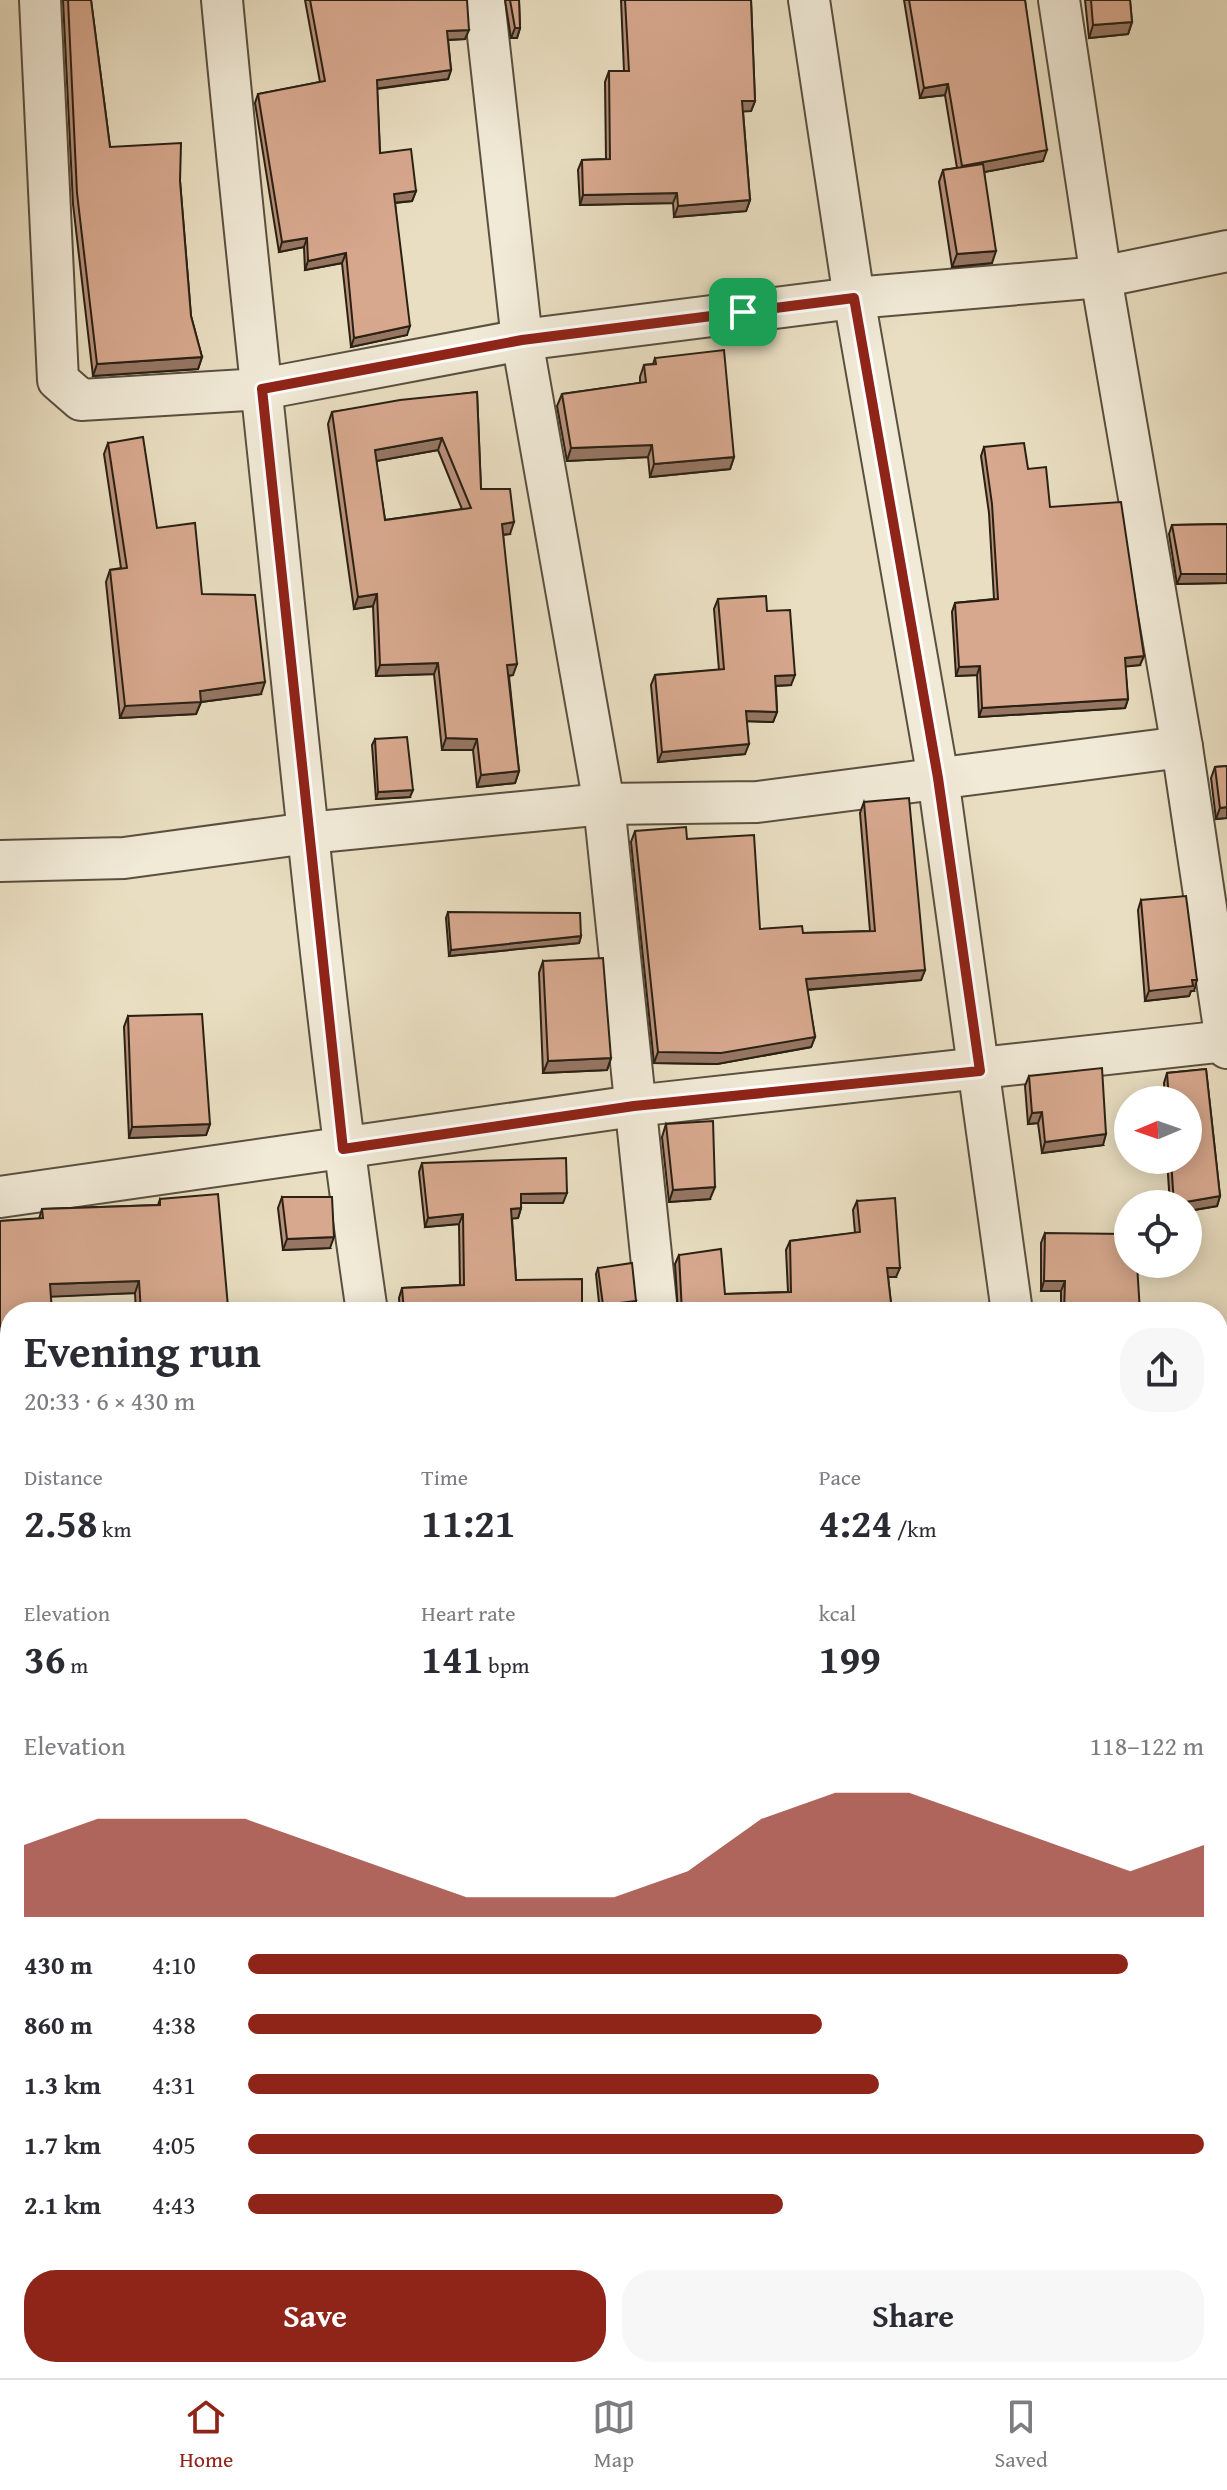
<!DOCTYPE html>
<meta charset="utf-8">
<style>
:root{--surface:#fff;--page:#f7f7f7;--text:#2b2b33;--muted:#7c7c81;--line:#e1e1e2;--accent:#8f2418}
body{margin:0;font-family:"Gentium Book Plus",serif;background:var(--page);color:var(--text);height:100vh;display:flex;flex-direction:column;font-size:30px;white-space:nowrap}
*{box-sizing:border-box;margin:0}
p{font-size:26px;color:var(--muted)}
.icon{flex:none;width:44px;height:44px;fill:none;stroke:currentColor;stroke-width:2;stroke-linecap:round;stroke-linejoin:round}
.map{position:relative;flex:1;overflow:hidden}
.drawer{position:absolute;left:0px;top:1302px;width:1228px;height:1076px;display:flex;flex-direction:column;background:var(--surface);border-radius:32px 32px 0 0;box-shadow:0 4px 20px #0003}
.drawer>*{flex:none}
.needle{width:52px;rotate:268deg}
.controls{position:absolute;left:1114px;top:1086px;display:grid;gap:16px}
.controls a{display:grid;place-items:center;width:88px;height:88px;border-radius:50%;background:var(--surface);box-shadow:0 4px 20px #0003;font-size:40px}
.pin{position:absolute;display:grid;place-items:center;width:68px;height:68px;color:#fff;margin:-34px;border-radius:16px;box-shadow:0 4px 12px #0006}
.round{display:grid;place-items:center;flex:none;width:84px;height:84px;border-radius:32px;background:var(--page)}
.headline{display:flex;align-items:center;justify-content:space-between;height:136px;padding:0 24px}
h1{font-size:44px;font-weight:700;line-height:60px}
.stats{display:grid;grid-template-columns:repeat(3,1fr);gap:12px;height:136px;padding:8px 24px}
.stats div{display:grid;align-content:center}
.stats b{font-size:40px;font-weight:700}
.stats small{font-size:22px;font-weight:400}
.stats p{font-size:22px}
.chart{height:224px;padding:16px 24px}
.chart p{display:flex;justify-content:space-between}
.chart svg{width:100%;height:144px;margin-top:8px;fill:var(--accent);opacity:.7}
.button{display:flex;gap:16px;margin-top:auto;padding:16px 24px}
.button a{flex:1;height:92px;border-radius:32px;background:var(--accent);color:#fff;font-size:32px;font-weight:700;line-height:92px;text-align:center}
.button a+a{background:var(--page);color:var(--text)}
ul{padding:0 24px;list-style:none;font-size:26px}
li{display:grid;grid-template-columns:128px 96px 1fr;align-items:center;height:60px}
li i{height:20px;border-radius:10px;background:var(--accent)}
.menu{display:flex;justify-content:space-around;align-items:center;height:112px;border-top:2px solid var(--line);background:var(--surface);font-size:22px;color:var(--muted)}
.menu a{display:grid;justify-items:center;gap:4px}
.menu .active{color:var(--accent)}
.map>svg:first-child{display:block}
.lines{fill:none;stroke-linecap:round;stroke-linejoin:round}
.minor-casing{stroke:#5a503f;stroke-width:44}
.minor{stroke:#f1ead7;stroke-width:40}
.wall{fill:#b9907a;stroke:#2a2114;stroke-width:2;fill-rule:evenodd}
.shaded-wall{fill:#967663;stroke:#2a2114;stroke-width:2}
.building{fill:#d7a88e;stroke:#2a2114;stroke-width:2;fill-rule:evenodd}
.route-casing{stroke:#fff;stroke-width:16}
.route{stroke:#8f2418;stroke-width:10}
</style>
<div class="map">
<svg width="1227" height="2378" viewBox="0 0 1227 2378">
<rect width="100%" height="100%" fill="#e9dec1"/>
<filter id="stains"><feTurbulence type="fractalNoise" baseFrequency=".0025" numOctaves="4"/><feColorMatrix values="0 0 0 0 .2 0 0 0 0 .09 0 0 0 0 .02 0 0 0 .5 -.17"/></filter>
<radialGradient id="worn" r=".72"><stop offset=".6" stop-color="#630" stop-opacity="0"/><stop offset="1" stop-color="#630" stop-opacity=".3"/></radialGradient>
<g class="lines">
<defs>
<g id="minor">
<polyline points="40,0 58,380 81,400 262,389 522,340 854,298 1101,277 1227,251"/>
<path d="M222 0C241 205 264 409 285 614 309 847 333 1080 367 1312"/>
<polyline points="484,0 522,340 604,804 657,1312"/>
<polyline points="809,0 854,298 938,778 1012,1312"/>
<polyline points="1059,0 1101,277 1182,747 1227,1048"/>
<polyline points="0,861 124,858 308,833 604,804 757,802 1182,747"/>
<polyline points="0,1197 634,1106 1226,1041"/>
<polyline points="1218,1430 1227,1428"/>
<polyline points="0,1680 10,1679"/>
<polyline points="1218,2001 1227,2000"/>
<polyline points="0,2126 10,2125"/>
<polyline points="469,2368 470,2378"/>
<polyline points="753,2368 753,2378"/>
<polyline points="1131,2368 1132,2378"/>
</g>
</defs>
<!-- minor casing -->
<use href="#minor" class="minor-casing"/>
<!-- minor -->
<use href="#minor" class="minor"/>
</g>
<!-- wall -->
<g class="wall">
<polygon points="63,0 91,0 110,147 180,181 191,316 202,357 198,369 93,376 73,204"/>
<polygon points="305,0 467,0 465,39 448,40 451,70 448,79 377,89 380,153 416,191 412,201 395,203 407,335 351,347 342,263 305,270 304,247 279,252 255,103 258,94 320,82"/>
<polygon points="505,0 519,0 520,28 517,38 511,38"/>
<polygon points="621,0 751,0 755,101 751,111 743,111 750,200 746,211 674,217 673,203 580,205 578,170 582,160 606,159 605,82 609,71 624,71"/>
<polygon points="904,0 1025,0 1043,161 984,172 992,263 952,267 939,182 943,170 957,168 945,95 920,98"/>
<polygon points="1085,0 1130,0 1132,22 1128,34 1089,38"/>
<polygon points="655,358 734,457 730,469 650,477 648,457 567,461 557,406 562,394 640,383 640,377 644,365 653,364"/>
<path d="M477 392 481 489 510 534 503 535 513 675 509 676 519 771 515 783 477 787 473 750H442L434 674 376 676 373 606 354 609 328 424 332 412ZM438 450 462 509 385 520 376 461Z"/>
<polygon points="108,443 157,528 202,594 261,694 201,702 196,714 120,718 106,582 110,570 121,568 104,454"/>
<polygon points="984,447 1028,469 1140,665 1125,666 1128,699 1125,708 979,717 977,675 956,676 952,612 955,603 994,599 989,513 981,456"/>
<polygon points="1227,524 1227,583 1177,584 1169,534 1172,525"/>
<polygon points="718,599 767,611 791,685 776,686 777,712 773,722 747,721 745,754 658,762 651,685 655,675 719,670 714,609"/>
<polygon points="375,739 410,797 376,799 372,745"/>
<polygon points="1227,766 1227,818 1216,819 1211,778 1215,767"/>
<polygon points="864,802 925,970 921,980 807,990 815,1037 811,1047 717,1064 654,1063 631,842 635,831 687,839 760,929 803,933 870,931 860,813"/>
<polygon points="1141,900 1194,991 1191,991 1189,996 1145,1001 1138,910"/>
<polygon points="448,912 581,936 579,943 449,956 446,918"/>
<polygon points="543,961 611,1058 607,1070 543,1073 539,973"/>
<polygon points="128,1016 210,1124 206,1135 129,1138 124,1027"/>
<polygon points="1206,1069 1220,1196 1217,1206 1188,1211 1188,1204 1170,1204 1167,1160 1188,1160 1188,1100 1165,1100 1164,1083 1167,1073"/>
<polygon points="1029,1076 1103,1145 1042,1153 1038,1123 1028,1124 1025,1086"/>
<polygon points="666,1124 710,1199 669,1202 662,1137"/>
<polygon points="422,1163 563,1203 521,1203 521,1208 518,1218 512,1218 516,1280 582,1312 400,1312 399,1298 402,1288 460,1285 459,1224 425,1227 419,1172"/>
<polygon points="282,1197 330,1248 283,1250 278,1208"/>
<polygon points="160,1199 228,1307 237,1312 136,1312 135,1293 51,1296 10,1452 0,1453 0,1221 39,1219 42,1209 158,1205"/>
<polygon points="857,1201 896,1277 888,1277 892,1312 678,1312 675,1264 679,1255 725,1294 788,1292 786,1250 790,1241 855,1233 853,1210"/>
<polygon points="1045,1233 1140,1312 1061,1312 1061,1291 1041,1291 1041,1243"/>
<polygon points="598,1268 636,1301 633,1307 600,1312 596,1274"/>
<polygon points="46,2368 92,2368 93,2378 47,2378"/>
<polygon points="900,2368 1085,2368 1086,2378 901,2378"/>
</g>
<!-- shaded-wall -->
<g class="shaded-wall">
<polygon points="1132,22 1128,34 1089,38 1093,25"/>
<polygon points="515,28 520,28 517,38 511,38"/>
<polygon points="469,30 465,39 444,40 447,31"/>
<polygon points="451,70 448,79 373,89 377,80"/>
<polygon points="948,84 945,95 920,98 924,88"/>
<polygon points="742,101 755,101 751,111 738,112"/>
<polygon points="1047,150 1043,161 958,177 962,166"/>
<polygon points="416,191 412,201 391,203 394,194"/>
<polygon points="677,193 673,203 580,205 583,195"/>
<polygon points="750,200 746,211 674,217 678,206"/>
<polygon points="307,238 304,247 279,252 282,242"/>
<polygon points="996,251 992,263 952,267 957,254"/>
<polygon points="346,253 342,263 305,270 308,261"/>
<polygon points="410,326 407,335 351,347 354,338"/>
<polygon points="202,357 198,369 93,376 97,364"/>
<polygon points="442,438 438,450 371,462 375,450"/>
<polygon points="652,445 648,457 567,461 571,448"/>
<polygon points="734,457 730,469 650,477 654,464"/>
<polygon points="514,522 510,534 498,535 502,524"/>
<polygon points="1181,574 1227,574 1227,583 1177,584"/>
<polygon points="377,594 373,606 354,609 358,597"/>
<polygon points="1144,656 1140,665 1121,667 1125,658"/>
<polygon points="438,663 434,674 376,676 380,665"/>
<polygon points="517,664 513,675 503,676 507,665"/>
<polygon points="980,666 977,675 956,676 959,667"/>
<polygon points="795,675 791,685 771,686 775,676"/>
<polygon points="265,682 261,694 201,702 196,714 120,718 125,706 200,691"/>
<polygon points="1128,699 1125,708 979,717 982,708"/>
<polygon points="746,711 777,712 773,722 742,721"/>
<polygon points="446,738 477,739 473,750 442,750"/>
<polygon points="749,744 745,754 658,762 662,752"/>
<polygon points="519,771 515,783 477,787 481,775"/>
<polygon points="413,790 410,797 376,799 378,792"/>
<polygon points="1227,807 1227,818 1216,819 1220,808"/>
<polygon points="581,936 579,943 449,956 451,950"/>
<polygon points="925,970 921,980 802,990 806,979"/>
<polygon points="1192,980 1197,980 1194,991 1191,991 1189,996 1145,1001 1149,991"/>
<polygon points="815,1037 811,1047 717,1064 654,1063 658,1052"/>
<polygon points="611,1058 607,1070 543,1073 548,1061"/>
<polygon points="1042,1112 1038,1123 1028,1124 1032,1113"/>
<polygon points="210,1124 206,1135 129,1138 132,1127"/>
<polygon points="1106,1134 1103,1145 1042,1153 1045,1142"/>
<polygon points="715,1187 710,1199 669,1202 673,1190"/>
<polygon points="567,1193 563,1203 518,1203 521,1194"/>
<polygon points="1220,1196 1217,1206 1188,1211 1188,1204 1174,1204"/>
<polygon points="521,1208 518,1218 508,1219 511,1209"/>
<polygon points="463,1214 459,1224 425,1227 428,1218"/>
<polygon points="334,1237 330,1248 283,1250 287,1239"/>
<polygon points="887,1268 900,1268 896,1277 883,1277"/>
<polygon points="139,1281 135,1293 46,1297 50,1284"/>
<polygon points="1044,1281 1065,1281 1061,1291 1041,1291"/>
<polygon points="636,1301 633,1307 600,1312 603,1305"/>
<polygon points="10,1440 10,1452 0,1453 0,1441"/>
</g>
<!-- building -->
<g class="building">
<polygon points="68,0 91,0 110,147 181,143 180,181 191,316 202,357 97,364 77,193"/>
<polygon points="310,0 467,0 469,30 447,31 451,70 377,80 380,153 411,149 416,191 394,194 410,326 354,338 346,253 308,261 307,238 282,242 258,94 325,81"/>
<polygon points="510,0 519,0 520,28 515,28"/>
<polygon points="625,0 751,0 755,101 742,101 750,200 678,206 677,193 583,195 582,160 610,159 609,71 629,71"/>
<polygon points="909,0 1025,0 1047,150 962,166 948,84 924,88"/>
<polygon points="1091,0 1130,0 1132,22 1093,25"/>
<polygon points="983,164 996,251 957,254 943,170"/>
<polygon points="724,350 734,457 654,464 652,445 571,448 562,394 646,382 644,365 656,364 655,358"/>
<path d="M477 392 481 489H510L514 522 502 524 517 664 507 665 519 771 481 775 477 739 446 738 438 663 380 665 377 594 358 597 332 412 400 400ZM442 438 471 508 385 520 375 450Z"/>
<polygon points="143,437 157,528 195,523 202,594 255,595 265,682 200,691 201,702 125,706 110,570 127,568 108,443"/>
<polygon points="1024,443 1028,469 1046,467 1050,507 1121,502 1144,656 1125,658 1128,699 982,708 980,666 959,667 955,603 998,599 992,504 984,447"/>
<polygon points="1227,524 1227,574 1181,574 1172,525"/>
<polygon points="766,596 767,611 790,610 795,675 775,676 777,712 746,711 749,744 662,752 655,675 724,669 718,599"/>
<polygon points="407,737 413,790 378,792 375,739"/>
<polygon points="1227,766 1227,807 1220,808 1215,767"/>
<polygon points="909,798 925,970 806,979 815,1037 721,1053 658,1052 635,831 686,827 687,839 754,835 760,929 802,926 803,933 875,931 864,802"/>
<polygon points="1186,896 1197,980 1192,980 1193,986 1149,991 1141,900"/>
<polygon points="448,912 580,913 581,936 451,950"/>
<polygon points="603,958 611,1058 548,1061 543,961"/>
<polygon points="202,1014 210,1124 132,1127 128,1016"/>
<polygon points="1102,1068 1106,1134 1045,1142 1042,1112 1032,1113 1029,1076"/>
<polygon points="1206,1069 1220,1196 1174,1204 1171,1160 1188,1160 1188,1100 1169,1100 1167,1073"/>
<polygon points="713,1121 715,1187 673,1190 666,1124"/>
<polygon points="566,1158 567,1193 521,1194 521,1208 511,1209 516,1280 582,1279 582,1312 404,1312 402,1288 464,1285 463,1214 428,1218 422,1163"/>
<polygon points="218,1194 228,1307 236,1307 237,1312 141,1312 139,1281 50,1284 52,1312 10,1312 10,1440 0,1441 0,1221 43,1218 42,1209 160,1205 160,1199"/>
<polygon points="282,1197 332,1197 334,1237 287,1239"/>
<polygon points="895,1198 900,1268 887,1268 892,1312 682,1312 679,1255 721,1249 725,1294 791,1292 790,1241 860,1232 857,1201"/>
<polygon points="1045,1233 1128,1234 1128,1264 1137,1264 1140,1312 1064,1312 1065,1281 1044,1281"/>
<polygon points="632,1263 636,1301 603,1305 598,1268"/>
<polygon points="51,2368 92,2368 93,2378 52,2378"/>
<polygon points="908,2368 1085,2368 1086,2378 909,2378"/>
</g>
<g class="lines">
<defs>
<polygon id="route" points="854,298 938,778 980,1071 634,1106 343,1149 262,389 522,340"/>
</defs>
<!-- route casing -->
<use href="#route" class="route-casing"/>
<!-- route -->
<use href="#route" class="route"/>
</g>
<rect width="100%" height="100%" filter="url(#stains)"/>
<rect width="100%" height="100%" fill="url(#worn)"/>
</svg>
<div class="controls">
<a><svg class="needle" viewBox="-14 -14 28 28"><path d="M0-13l5 13h-10z" fill="#e53935"/><path d="M0 13l5-13h-10z" fill="#7c7c81"/></svg></a>
<a><svg class="icon" aria-label="locate" viewBox="0 0 24 24"><circle cx="12" cy="12" r="6"/><path d="M12 2v4M12 18v4M2 12h4M18 12h4"/></svg></a>
</div>
<div class="pin" style="left:743px;top:312px;background:#1e9e55"><svg class="icon" aria-label="arrive" viewBox="0 0 24 24"><path d="M6 21V4h12l-3 4 3 4H6"/></svg></div>
<section class="drawer">
<div class="headline"><div><h1>Evening run</h1><p>20:33 · 6 × 430 m</p></div><a class="round"><svg class="icon" aria-label="share" viewBox="0 0 24 24"><path d="M12 15V3M7 8l5-5 5 5M5 13v7h14v-7"/></svg></a></div>
<div class="stats">
<div><p>Distance</p><b>2.58<small> km</small></b></div>
<div><p>Time</p><b>11:21</b></div>
<div><p>Pace</p><b>4:24<small> /km</small></b></div>
</div>
<div class="stats">
<div><p>Elevation</p><b>36<small> m</small></b></div>
<div><p>Heart rate</p><b>141<small> bpm</small></b></div>
<div><p>kcal</p><b>199</b></div>
</div>
<div class="chart"><p><span>Elevation</span>118–122 m</p>
<svg viewBox="0 0 160 44" preserveAspectRatio="none"><path d="M0 44V22L10 14L20 14L30 14L40 22L50 30L60 38L70 38L80 38L90 30L100 14L110 6L120 6L130 14L140 22L150 30L160 22V44z"/></svg>
</div>
<ul>
<li><b>430 m</b>4:10<i style="width:92%"></i></li>
<li><b>860 m</b>4:38<i style="width:60%"></i></li>
<li><b>1.3 km</b>4:31<i style="width:66%"></i></li>
<li><b>1.7 km</b>4:05<i style="width:100%"></i></li>
<li><b>2.1 km</b>4:43<i style="width:56%"></i></li>
</ul>
<div class="button"><a>Save</a><a>Share</a></div>
</section>
</div>
<nav class="menu">
<a class="active"><svg class="icon" aria-label="home" viewBox="0 0 24 24"><path d="M3 11l9-7 9 7M6 9v11h12V9"/></svg>Home</a>
<a><svg class="icon" aria-label="map" viewBox="0 0 24 24"><path d="M3 6l6-2 6 2 6-2v14l-6 2-6-2-6 2zM9 4v14M15 6v14"/></svg>Map</a>
<a><svg class="icon" aria-label="saved" viewBox="0 0 24 24"><path d="M7 4h10v16l-5-4-5 4z"/></svg>Saved</a>
</nav>
